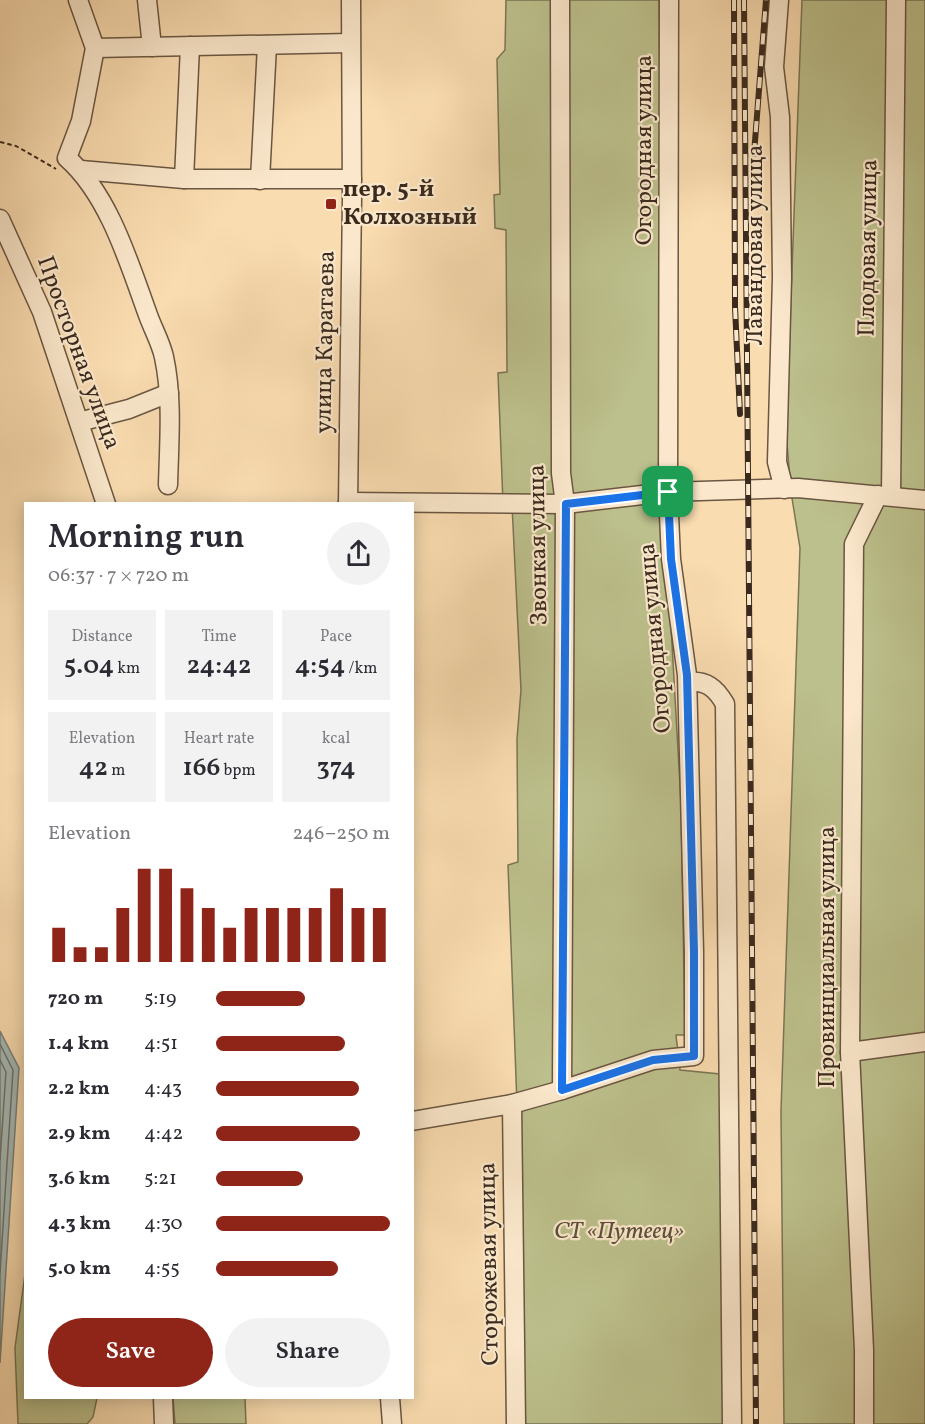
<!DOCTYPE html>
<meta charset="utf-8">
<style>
:root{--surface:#fff;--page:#f2f2f3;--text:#2b2b33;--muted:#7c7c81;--accent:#8f2418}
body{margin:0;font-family:Vollkorn,serif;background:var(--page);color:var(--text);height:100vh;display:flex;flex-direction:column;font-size:22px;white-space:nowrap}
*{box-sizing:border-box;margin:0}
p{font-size:20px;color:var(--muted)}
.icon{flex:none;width:33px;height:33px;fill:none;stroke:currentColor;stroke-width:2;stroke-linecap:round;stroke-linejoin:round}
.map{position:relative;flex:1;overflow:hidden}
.details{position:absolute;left:24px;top:502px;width:390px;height:897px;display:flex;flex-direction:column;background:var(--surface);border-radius:0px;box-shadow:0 3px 15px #0003}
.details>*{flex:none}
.pin{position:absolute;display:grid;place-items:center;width:51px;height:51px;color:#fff;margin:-26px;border-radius:12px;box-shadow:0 3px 9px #0006}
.round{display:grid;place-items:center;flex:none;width:63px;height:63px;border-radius:32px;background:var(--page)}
.head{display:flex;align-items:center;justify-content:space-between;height:102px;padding:0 24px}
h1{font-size:33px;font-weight:600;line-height:45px}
.figures{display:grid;grid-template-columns:repeat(3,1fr);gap:9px;height:102px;padding:6px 24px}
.figures div{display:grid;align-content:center;border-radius:0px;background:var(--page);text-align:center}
.figures b{font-size:26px;font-weight:600}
.figures small{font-size:16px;font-weight:400}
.figures p{font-size:16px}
.chart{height:168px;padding:12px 24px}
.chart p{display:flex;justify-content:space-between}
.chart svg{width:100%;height:108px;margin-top:6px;stroke:var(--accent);stroke-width:6}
.cta{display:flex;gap:12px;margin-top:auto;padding:12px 24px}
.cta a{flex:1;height:69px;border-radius:36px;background:var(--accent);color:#fff;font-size:24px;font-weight:600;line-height:69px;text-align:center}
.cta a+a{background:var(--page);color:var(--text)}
ul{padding:0 24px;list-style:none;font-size:20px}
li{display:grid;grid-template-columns:96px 72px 1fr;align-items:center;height:45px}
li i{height:15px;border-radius:8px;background:var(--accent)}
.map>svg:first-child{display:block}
.green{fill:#bcc08c;stroke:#7b7555;stroke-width:1.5}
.water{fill:#a3b9b7;stroke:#79807a;stroke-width:1.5}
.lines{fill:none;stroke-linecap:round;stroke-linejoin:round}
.shore{stroke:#6e726a;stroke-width:1.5}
.minor-casing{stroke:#6a5642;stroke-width:21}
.path{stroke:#3a2a1e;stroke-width:2;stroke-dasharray:4.5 3;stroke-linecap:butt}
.minor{stroke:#fbe8cc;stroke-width:18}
.rail-casing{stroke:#3a2a1e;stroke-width:6}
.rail{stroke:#fbe8cc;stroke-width:4;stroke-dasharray:11;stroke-linecap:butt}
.route-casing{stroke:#fff;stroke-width:12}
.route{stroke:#1a73e8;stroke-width:8}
.poi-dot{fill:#8f2418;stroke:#fbe8cc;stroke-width:2}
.labels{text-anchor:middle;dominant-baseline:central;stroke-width:4.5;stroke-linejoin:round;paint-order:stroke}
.street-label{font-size:24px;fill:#3a2a1e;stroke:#fbe8cc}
.poi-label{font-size:24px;font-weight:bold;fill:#3a2a1e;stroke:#fbe8cc;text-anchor:start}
.park-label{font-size:24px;font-style:italic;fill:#5a503a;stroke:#fbe8cc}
</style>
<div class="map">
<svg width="925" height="1424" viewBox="0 0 925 1424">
<rect width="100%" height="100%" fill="#f9dcb0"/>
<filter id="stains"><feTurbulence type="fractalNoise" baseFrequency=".00333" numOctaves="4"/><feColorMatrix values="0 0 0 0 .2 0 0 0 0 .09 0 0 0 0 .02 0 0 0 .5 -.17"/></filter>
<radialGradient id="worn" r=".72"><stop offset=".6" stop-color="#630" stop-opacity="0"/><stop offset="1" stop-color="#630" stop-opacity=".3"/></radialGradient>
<!-- green -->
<g class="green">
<polygon points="506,0 659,0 663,485 681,803 685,1035 676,1035 680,1070 720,1074 724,1424 518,1424 517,1104 508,865 518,862 517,739 521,690 512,505 503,504 498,373 507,372 506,230 495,228 494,195 500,194 497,59 505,50"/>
<polygon points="802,0 925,0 925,1424 784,1424 781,1111 800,548 791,492 786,431"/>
<polygon points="25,1274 26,1398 97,1398 93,1417 87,1424 18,1424 15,1348"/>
<polygon points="173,1398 245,1398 246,1424 175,1424"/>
</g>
<!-- water -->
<polygon class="water" points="0,1031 19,1068 0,1363"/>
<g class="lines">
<!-- shore -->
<g class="shore">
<polyline points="0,1044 13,1070 0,1273"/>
<polyline points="0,1060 6,1072 0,1160"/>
</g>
<defs>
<g id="minor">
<path d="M78 0 95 48 81 121 67 158C109 195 129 263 148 315 153 329 161 343 164 357 173 399 169 443 168 485"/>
<polyline points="147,0 152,47"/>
<polyline points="560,0 561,473 565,504 562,1090"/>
<polyline points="779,0 774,67 780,117 782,278 777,462 784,489"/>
<polyline points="95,48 350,43"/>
<polyline points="81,170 184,179 352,179"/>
<polyline points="184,179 190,46"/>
<polyline points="260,180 267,45"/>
<polyline points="0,219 42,312 106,504"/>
<polyline points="79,422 129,409 169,393"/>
<polyline points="891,496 896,0"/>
<polyline points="348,502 565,504 668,492 798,488 925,500"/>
<polyline points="348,504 352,198 351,0"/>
<path d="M688 682C706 680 716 688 725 704L732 1424"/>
<polyline points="850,1052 925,1042"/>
<polyline points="512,1104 516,1424"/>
<polyline points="412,1121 512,1104 562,1090 653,1060 694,1056 694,952 687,675 671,559 668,492 669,0"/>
<polyline points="163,1398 164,1424"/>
<polyline points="390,1398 392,1424"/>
<polyline points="864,1424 864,1350 850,1052 854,544 878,495"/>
</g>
</defs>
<!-- minor casing -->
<use href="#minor" class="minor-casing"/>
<!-- path -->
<polyline class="path" points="0,142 16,146 56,169"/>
<!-- minor -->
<use href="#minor" class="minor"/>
<defs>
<g id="rail">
<polyline points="734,0 735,307 740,414"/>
<polyline points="744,0 756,1424"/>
<polyline points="754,154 766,0"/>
</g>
</defs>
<!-- rail casing -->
<use href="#rail" class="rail-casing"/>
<!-- rail -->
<use href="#rail" class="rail"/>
</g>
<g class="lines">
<defs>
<polygon id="route" points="668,492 671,559 687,675 694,952 694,1056 653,1060 562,1090 566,504"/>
</defs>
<!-- route casing -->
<use href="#route" class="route-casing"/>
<!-- route -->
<use href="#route" class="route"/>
</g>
<!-- markers -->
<rect class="poi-dot" x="325" y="198" width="12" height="12" rx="3"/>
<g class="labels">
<!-- street labels -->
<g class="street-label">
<text transform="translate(645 150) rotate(-90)">Огородная улица</text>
<text transform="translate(756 245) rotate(-90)">Лавандовая улица</text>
<text transform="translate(869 248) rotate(-89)">Плодовая улица</text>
<text transform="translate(326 342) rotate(-89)">улица Каратаева</text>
<text transform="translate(78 353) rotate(70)">Просторная улица</text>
<text transform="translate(539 545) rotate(-91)">Звонкая улица</text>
<text transform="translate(656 638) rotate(-95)">Огородная улица</text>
<text transform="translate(828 957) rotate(-90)">Провинциальная улица</text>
<text transform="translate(490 1264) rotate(-91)">Сторожевая улица</text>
</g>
<!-- poi labels -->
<g class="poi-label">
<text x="343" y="190">пер. 5-й<tspan x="343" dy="28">Колхозный</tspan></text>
</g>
<!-- park labels -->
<g class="park-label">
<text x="619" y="1232">СТ «Путеец»</text>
</g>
</g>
<rect width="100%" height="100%" filter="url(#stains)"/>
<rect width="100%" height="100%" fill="url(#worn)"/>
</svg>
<div class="pin" style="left:668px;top:492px;background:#1e9e55"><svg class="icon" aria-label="arrive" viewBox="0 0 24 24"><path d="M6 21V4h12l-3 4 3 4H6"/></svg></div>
<section class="details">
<div class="head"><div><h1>Morning run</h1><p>06:37 · 7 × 720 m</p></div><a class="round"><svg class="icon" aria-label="share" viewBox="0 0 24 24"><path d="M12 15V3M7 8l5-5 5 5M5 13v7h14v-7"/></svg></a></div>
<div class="figures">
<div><p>Distance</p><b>5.04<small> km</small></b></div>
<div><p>Time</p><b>24:42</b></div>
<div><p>Pace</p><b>4:54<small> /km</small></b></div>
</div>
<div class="figures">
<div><p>Elevation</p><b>42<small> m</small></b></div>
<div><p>Heart rate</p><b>166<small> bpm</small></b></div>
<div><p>kcal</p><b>374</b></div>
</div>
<div class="chart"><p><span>Elevation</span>246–250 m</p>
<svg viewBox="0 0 160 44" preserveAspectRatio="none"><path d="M5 44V30M15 44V38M25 44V38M35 44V22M45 44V6M55 44V6M65 44V14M75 44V22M85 44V30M95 44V22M105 44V22M115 44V22M125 44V22M135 44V14M145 44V22M155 44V22"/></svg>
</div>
<ul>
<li><b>720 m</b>5:19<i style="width:51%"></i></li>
<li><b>1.4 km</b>4:51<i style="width:74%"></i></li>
<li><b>2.2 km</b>4:43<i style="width:82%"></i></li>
<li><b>2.9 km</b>4:42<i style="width:83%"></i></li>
<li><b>3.6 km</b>5:21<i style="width:50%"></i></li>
<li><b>4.3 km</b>4:30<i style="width:100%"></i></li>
<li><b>5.0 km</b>4:55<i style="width:70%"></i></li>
</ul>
<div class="cta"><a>Save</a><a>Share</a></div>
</section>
</div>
